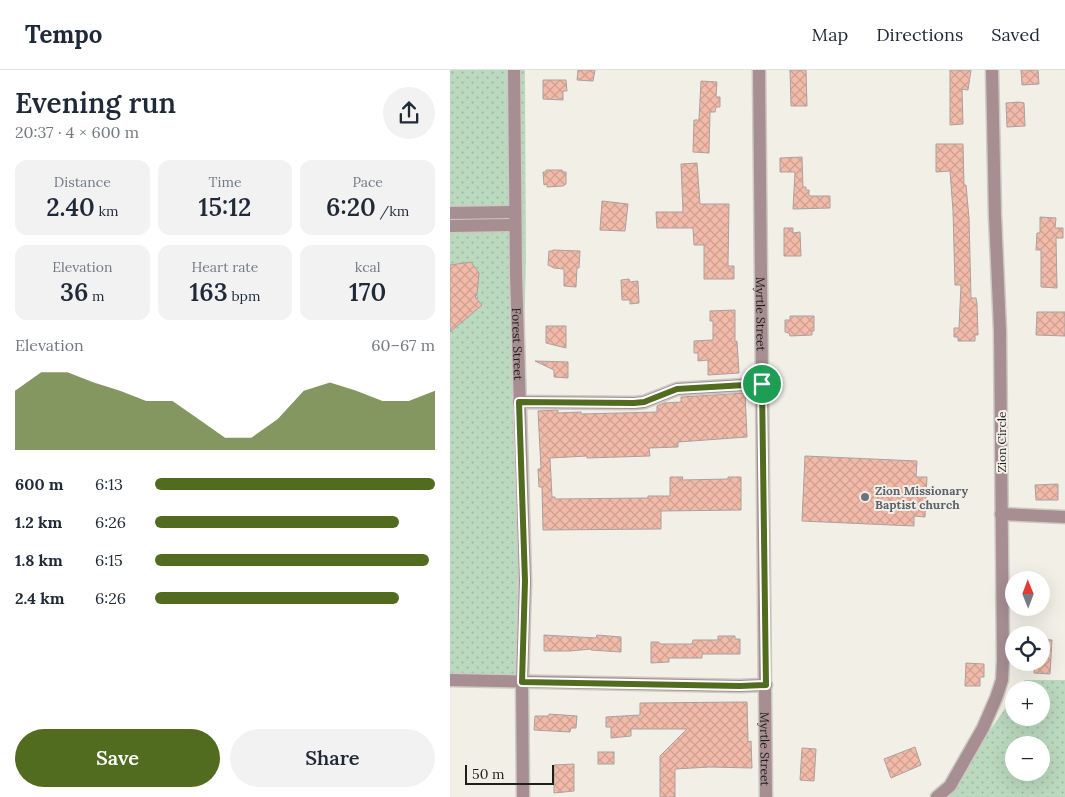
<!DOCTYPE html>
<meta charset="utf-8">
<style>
:root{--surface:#fff;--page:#f2f2f3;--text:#1f2937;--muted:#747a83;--line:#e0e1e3;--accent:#526c1f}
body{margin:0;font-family:Lora,serif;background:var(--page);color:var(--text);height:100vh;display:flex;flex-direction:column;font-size:19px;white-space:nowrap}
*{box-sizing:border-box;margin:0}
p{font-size:16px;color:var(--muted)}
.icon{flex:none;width:28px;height:28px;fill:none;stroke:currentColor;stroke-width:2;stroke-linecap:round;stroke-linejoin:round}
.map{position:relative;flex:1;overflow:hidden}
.details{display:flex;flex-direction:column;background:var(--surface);width:450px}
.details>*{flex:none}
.needle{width:32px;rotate:359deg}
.buttons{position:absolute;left:555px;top:501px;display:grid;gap:10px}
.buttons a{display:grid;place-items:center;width:45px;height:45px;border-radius:50%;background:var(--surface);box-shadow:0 5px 20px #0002;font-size:25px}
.scale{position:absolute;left:15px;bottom:12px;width:89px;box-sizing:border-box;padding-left:5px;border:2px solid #201f1c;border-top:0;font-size:14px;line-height:18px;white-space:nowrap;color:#201f1c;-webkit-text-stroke:4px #f2efe7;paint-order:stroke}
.pin{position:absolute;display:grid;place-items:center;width:42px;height:42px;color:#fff;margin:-21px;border:2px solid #fff;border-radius:50%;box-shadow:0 1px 5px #0007}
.round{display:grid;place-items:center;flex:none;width:52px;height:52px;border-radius:26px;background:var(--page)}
.overview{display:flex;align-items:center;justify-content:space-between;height:85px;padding:0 15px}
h1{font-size:28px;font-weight:600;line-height:38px}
.figures{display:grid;grid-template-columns:repeat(3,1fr);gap:8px;height:85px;padding:5px 15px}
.figures div{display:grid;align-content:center;border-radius:12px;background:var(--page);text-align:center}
.figures b{font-size:25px;font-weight:600}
.figures small{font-size:14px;font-weight:400}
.figures p{font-size:14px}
.chart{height:140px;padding:10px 15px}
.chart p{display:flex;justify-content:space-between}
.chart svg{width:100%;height:90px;margin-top:5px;fill:var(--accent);opacity:.7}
.button{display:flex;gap:10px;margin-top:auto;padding:10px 15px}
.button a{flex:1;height:58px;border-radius:30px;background:var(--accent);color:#fff;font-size:20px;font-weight:600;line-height:58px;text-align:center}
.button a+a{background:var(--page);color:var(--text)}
ul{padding:0 15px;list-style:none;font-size:16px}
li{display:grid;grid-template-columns:80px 60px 1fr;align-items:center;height:38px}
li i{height:12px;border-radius:6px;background:var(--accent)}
header{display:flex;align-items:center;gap:30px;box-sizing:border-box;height:70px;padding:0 25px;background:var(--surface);border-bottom:1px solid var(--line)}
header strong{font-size:24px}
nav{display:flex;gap:28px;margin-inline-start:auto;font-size:18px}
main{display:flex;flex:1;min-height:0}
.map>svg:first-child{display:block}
.park{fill:url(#park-dots);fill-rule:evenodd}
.building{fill:url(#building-cross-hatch);stroke:#aaa19f}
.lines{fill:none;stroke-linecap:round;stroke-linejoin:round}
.minor-casing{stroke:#cccac2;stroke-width:15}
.minor{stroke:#a68e93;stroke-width:12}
.route-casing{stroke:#fff;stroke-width:10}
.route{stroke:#526c1f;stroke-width:6}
.worship-dot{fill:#6b7280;stroke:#f2efe7;stroke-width:2}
.labels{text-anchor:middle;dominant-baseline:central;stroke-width:4;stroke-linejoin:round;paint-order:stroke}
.street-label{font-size:12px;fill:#201f1c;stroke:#f2efe7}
.worship-label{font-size:12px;font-weight:bold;fill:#5b616d;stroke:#f2efe7;text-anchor:start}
</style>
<header>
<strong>Tempo</strong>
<nav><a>Map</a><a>Directions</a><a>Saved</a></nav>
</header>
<main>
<section class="details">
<div class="overview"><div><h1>Evening run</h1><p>20:37 · 4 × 600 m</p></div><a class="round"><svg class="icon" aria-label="share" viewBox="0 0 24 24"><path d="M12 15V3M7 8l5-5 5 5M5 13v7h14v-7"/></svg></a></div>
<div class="figures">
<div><p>Distance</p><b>2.40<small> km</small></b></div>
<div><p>Time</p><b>15:12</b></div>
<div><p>Pace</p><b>6:20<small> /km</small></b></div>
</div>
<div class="figures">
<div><p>Elevation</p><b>36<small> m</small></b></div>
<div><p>Heart rate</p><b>163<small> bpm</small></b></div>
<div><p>kcal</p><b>170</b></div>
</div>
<div class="chart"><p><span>Elevation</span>60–67 m</p>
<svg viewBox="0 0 160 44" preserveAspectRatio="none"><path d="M0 44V15L10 6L20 6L30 11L40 15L50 20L60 20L70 29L80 38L90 38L100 29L110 15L120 11L130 15L140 20L150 20L160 15V44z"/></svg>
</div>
<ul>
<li><b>600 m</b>6:13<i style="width:100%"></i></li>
<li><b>1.2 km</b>6:26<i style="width:87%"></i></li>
<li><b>1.8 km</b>6:15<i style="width:98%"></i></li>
<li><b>2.4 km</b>6:26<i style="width:87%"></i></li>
</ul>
<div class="button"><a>Save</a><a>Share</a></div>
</section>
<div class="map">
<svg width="615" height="727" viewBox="0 0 615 727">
<defs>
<pattern id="park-dots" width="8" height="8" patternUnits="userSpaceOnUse" patternTransform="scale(1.25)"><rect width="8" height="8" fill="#bad9be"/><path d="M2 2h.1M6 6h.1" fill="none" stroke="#a0baa3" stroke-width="1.8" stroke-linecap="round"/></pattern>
<pattern id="building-cross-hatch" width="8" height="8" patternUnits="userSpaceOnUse" patternTransform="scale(1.25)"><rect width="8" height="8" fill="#f2bba9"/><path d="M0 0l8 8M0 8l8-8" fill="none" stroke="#cfa091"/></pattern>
</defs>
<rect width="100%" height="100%" fill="#f2efe7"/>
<!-- park -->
<g class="park">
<polygon points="0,0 75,0 76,190 65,611 0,610"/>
<path d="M575 610H615V727H495V724L564 626V648H591V620H568ZM564 675H591V702H564Z"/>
</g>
<!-- building -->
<g class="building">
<polygon points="128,0 145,0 143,11 127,10"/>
<polygon points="340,0 356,0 357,36 341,36"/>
<polygon points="500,0 521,0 518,20 512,19 513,54 500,55"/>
<polygon points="571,0 588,0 589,14 572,15"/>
<polygon points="93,10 116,10 117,21 113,21 113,30 93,29"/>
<polygon points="251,11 267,12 266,27 270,27 270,37 266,37 265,42 260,42 259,83 243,82 244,50 249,50"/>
<polygon points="569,32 574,33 575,56 557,57 556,33"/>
<polygon points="486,74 513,74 514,115 516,115 519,148 521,228 526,228 527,234 528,265 525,265 525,271 508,271 508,267 504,267 504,258 509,258 511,215 505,215 503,141 500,101 486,102"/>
<polygon points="352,87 353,117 356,117 356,120 359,120 359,126 380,126 380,138 343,139 345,102 330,102 330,88"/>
<polygon points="247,93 250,134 279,134 278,196 284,196 284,209 254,209 254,175 244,175 243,158 207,158 206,142 233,142 231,94"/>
<polygon points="96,100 112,100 113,102 116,102 116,114 113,116 97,117 97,114 94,115 93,102 96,102"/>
<polygon points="152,131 178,134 175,161 150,160"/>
<polygon points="590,147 606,148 605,158 613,158 613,168 606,168 607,218 591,217 591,180 586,180 587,163 590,163"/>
<polygon points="334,158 343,158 343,163 350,162 351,186 334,186"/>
<polygon points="103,180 130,181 129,198 127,198 126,217 114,216 114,199 104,198 98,195 99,181 102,181"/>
<polygon points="21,192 29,203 27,225 25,227 32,235 0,262 0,195"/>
<polygon points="179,209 180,212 188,211 189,233 180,234 180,230 172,230 171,210"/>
<polygon points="285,240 285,272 287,271 289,303 258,305 258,290 248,291 248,283 244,283 244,271 263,270 263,251 260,251 260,241"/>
<polygon points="587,242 615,242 615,266 586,265"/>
<polygon points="340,246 364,246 364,261 362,261 362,265 340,266 339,263 335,262 335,250 340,250"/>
<polygon points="96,256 116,256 116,278 96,273"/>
<polygon points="85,291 118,292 118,308 104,307 104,300"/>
<polygon points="295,323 297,367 228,372 228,377 199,378 200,386 137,388 137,386 100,388 102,427 105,427 105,429 198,428 198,426 220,426 220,407 233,407 232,410 278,409 278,407 291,407 291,440 211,441 211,459 93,460 92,417 89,417 88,399 91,399 88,341 108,340 108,343 131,342 131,344 207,342 207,336 214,333 231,332 231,327"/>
<polygon points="355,386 467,391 466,407 477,407 475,447 464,446 464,456 352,451"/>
<polygon points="608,414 608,430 586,430 585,415"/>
<polygon points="94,565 146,568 147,565 171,567 171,582 141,580 141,579 120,581 94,581"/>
<polygon points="268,566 285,566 285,569 290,569 290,584 252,584 252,588 219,588 219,592 201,593 201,572 209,572 210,574 242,574 243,570 268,570"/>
<polygon points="591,569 602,570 600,604 584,603 585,592 591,592"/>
<polygon points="516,593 534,594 534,607 530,607 530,616 515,616"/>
<polygon points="297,632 298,672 301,671 302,698 260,697 225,699 225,727 210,727 210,686 237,659 181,659 181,666 161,668 161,657 156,657 156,647 190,645 190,633"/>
<polygon points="99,644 127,646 126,658 121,658 120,662 84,660 85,646 99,646"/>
<polygon points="465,677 471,695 441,708 434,689"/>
<polygon points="352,678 366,679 364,711 350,710"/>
<rect x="148" y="682" width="16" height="12"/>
<polygon points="124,694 124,721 104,723 104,695"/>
</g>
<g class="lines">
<defs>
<g id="minor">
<path id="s1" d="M64 0 66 203 75 511 72 612 73 727"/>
<path id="s2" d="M309 0 316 727"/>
<polyline points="0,143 65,142"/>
<polyline points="0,156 65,155"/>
<polyline points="69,332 185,333 194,332 227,319 312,314"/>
<polyline points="551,444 615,447"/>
<polyline points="0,610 289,616 316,615"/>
<polyline points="487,727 500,716 533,658 546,628 552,610 553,590 550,260 545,146 542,0"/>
</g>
</defs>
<!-- minor casing -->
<use href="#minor" class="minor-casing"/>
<!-- minor -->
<use href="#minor" class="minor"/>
</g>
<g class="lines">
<defs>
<polygon id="route" points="312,314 316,615 290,616 72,612 75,511 69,332 184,333 194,332 227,319"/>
</defs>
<!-- route casing -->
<use href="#route" class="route-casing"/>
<!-- route -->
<use href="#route" class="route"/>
</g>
<!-- markers -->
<circle class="worship-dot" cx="415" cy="427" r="5"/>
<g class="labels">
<!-- street labels -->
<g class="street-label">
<text stroke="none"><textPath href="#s2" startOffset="244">Myrtle Street</textPath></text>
<text stroke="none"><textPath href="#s1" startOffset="274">Forest Street</textPath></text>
<text transform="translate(551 372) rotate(-90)">Zion Circle</text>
<text stroke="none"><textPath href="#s2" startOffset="679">Myrtle Street</textPath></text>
</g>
<!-- worship labels -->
<g class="worship-label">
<text x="425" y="420">Zion Missionary<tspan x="425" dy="14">Baptist church</tspan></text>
</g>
</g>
</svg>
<div class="buttons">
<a><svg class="needle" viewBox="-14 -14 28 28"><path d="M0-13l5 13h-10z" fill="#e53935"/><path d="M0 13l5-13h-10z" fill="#747a83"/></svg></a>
<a><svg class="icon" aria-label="locate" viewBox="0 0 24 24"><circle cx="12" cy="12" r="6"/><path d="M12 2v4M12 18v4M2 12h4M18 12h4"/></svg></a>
<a>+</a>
<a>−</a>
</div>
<div class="scale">50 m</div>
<div class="pin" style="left:312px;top:314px;background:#1e9e55"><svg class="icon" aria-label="arrive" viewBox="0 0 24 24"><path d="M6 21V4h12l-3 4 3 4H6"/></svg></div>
</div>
</main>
